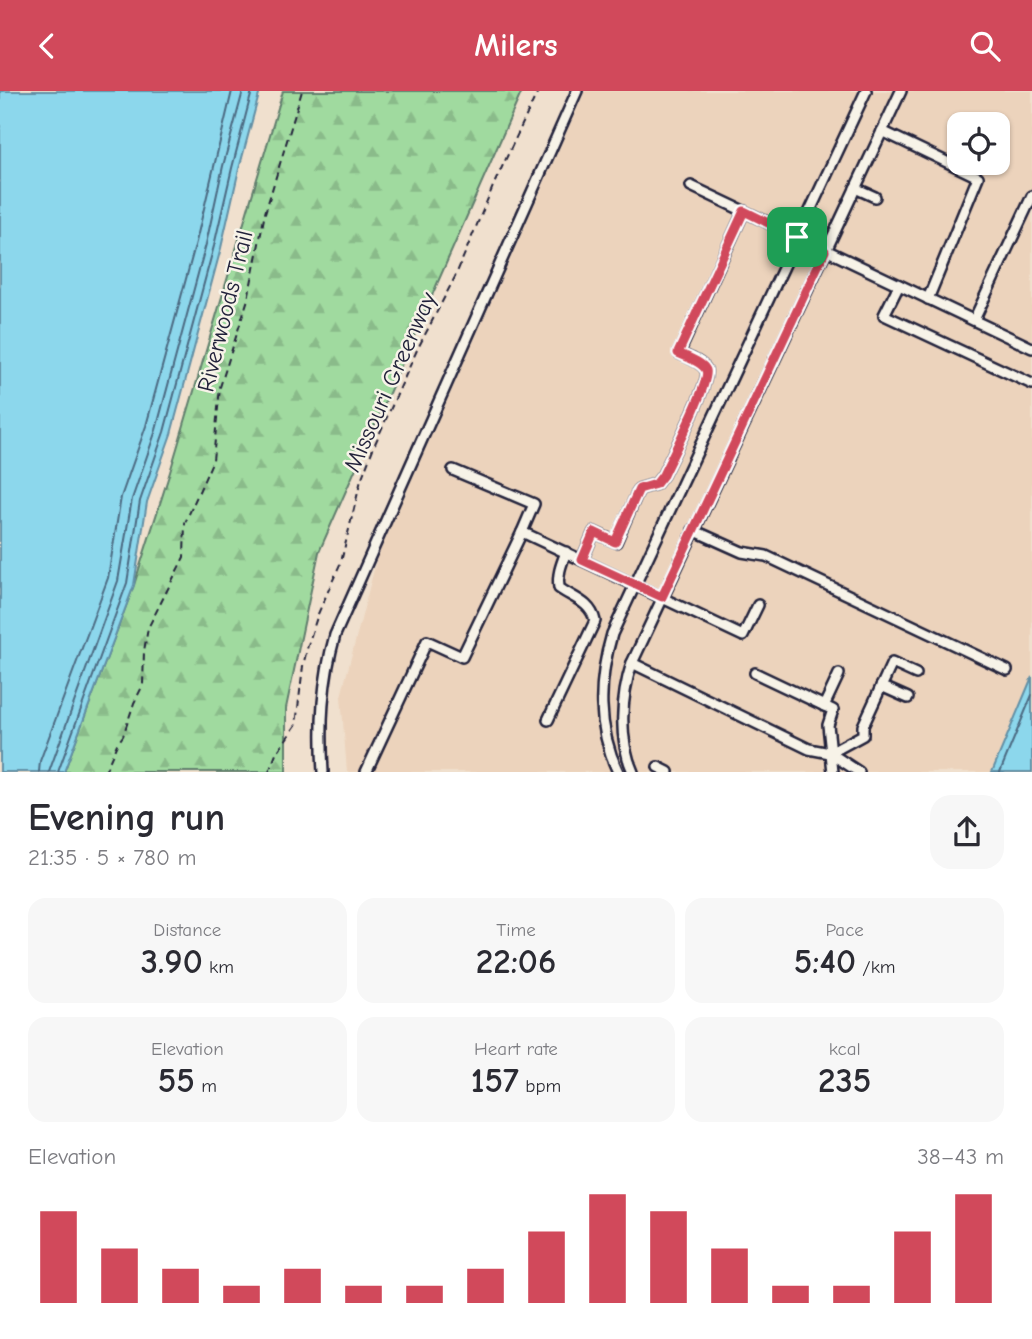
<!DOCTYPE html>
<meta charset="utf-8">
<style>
:root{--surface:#fff;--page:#f7f7f7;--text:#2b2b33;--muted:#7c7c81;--accent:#d1495b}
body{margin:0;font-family:"Comic Neue",sans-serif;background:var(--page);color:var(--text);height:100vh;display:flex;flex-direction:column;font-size:26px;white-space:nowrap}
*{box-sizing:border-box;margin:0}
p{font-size:23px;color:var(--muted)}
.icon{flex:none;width:38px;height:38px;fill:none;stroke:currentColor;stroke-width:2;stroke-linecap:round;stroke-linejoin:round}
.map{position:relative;height:681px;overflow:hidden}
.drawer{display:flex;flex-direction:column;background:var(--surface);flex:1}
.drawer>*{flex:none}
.fabs{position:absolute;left:947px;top:21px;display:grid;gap:14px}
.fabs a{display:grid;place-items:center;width:63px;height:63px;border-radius:14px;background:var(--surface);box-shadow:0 2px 5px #0004;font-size:35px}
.pin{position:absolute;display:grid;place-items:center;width:60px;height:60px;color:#fff;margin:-30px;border-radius:14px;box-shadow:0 4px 10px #0006}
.round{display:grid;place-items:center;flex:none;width:74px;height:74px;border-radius:21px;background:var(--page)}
.headline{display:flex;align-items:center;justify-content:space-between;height:119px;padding:0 28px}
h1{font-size:38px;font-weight:700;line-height:52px}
.figures{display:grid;grid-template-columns:repeat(3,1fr);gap:10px;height:119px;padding:7px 28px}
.figures div{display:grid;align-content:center;border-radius:18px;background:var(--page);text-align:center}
.figures b{font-size:35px;font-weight:700}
.figures small{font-size:19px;font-weight:400}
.figures p{font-size:19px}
.chart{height:196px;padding:14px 28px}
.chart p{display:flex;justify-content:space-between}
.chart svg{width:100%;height:126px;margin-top:7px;stroke:var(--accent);stroke-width:6}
header{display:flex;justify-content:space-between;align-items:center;height:91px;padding:0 28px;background:var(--accent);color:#fff;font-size:32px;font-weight:700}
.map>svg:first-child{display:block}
.built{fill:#ecd3bc;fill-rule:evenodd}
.forest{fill:url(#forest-firs);stroke:#617e6d;stroke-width:2}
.water{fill:#8cd7ec;stroke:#628fa5;stroke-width:2}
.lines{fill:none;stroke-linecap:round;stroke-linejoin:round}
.shore{stroke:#4c6a82;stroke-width:2}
.minor-casing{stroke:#22223b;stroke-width:14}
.path{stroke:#22223b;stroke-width:2;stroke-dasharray:7 5;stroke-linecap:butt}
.minor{stroke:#f7f3e8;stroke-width:9}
.route-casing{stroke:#fff;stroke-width:14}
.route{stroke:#d1495b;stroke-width:9}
.labels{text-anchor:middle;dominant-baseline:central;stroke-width:5;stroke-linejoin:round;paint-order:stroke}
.street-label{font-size:24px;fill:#22223b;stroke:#f7f3e8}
</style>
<header><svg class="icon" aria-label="back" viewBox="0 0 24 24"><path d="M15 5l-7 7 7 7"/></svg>Milers<svg class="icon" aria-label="search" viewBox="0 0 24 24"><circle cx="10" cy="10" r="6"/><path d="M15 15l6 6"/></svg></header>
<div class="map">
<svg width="1032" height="681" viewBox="0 0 1032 681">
<defs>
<pattern id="forest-firs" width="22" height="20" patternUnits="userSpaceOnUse" patternTransform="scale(1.75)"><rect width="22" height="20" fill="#a0da9f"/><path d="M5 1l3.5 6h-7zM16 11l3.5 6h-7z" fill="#8abb8a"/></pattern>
</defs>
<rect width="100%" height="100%" fill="#f0e0ce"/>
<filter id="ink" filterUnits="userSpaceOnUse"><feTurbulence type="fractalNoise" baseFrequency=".0143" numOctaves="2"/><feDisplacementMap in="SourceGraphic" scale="14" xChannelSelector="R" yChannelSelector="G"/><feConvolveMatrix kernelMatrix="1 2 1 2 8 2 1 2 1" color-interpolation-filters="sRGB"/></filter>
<g filter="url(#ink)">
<!-- built -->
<path class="built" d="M585 0H1032V681H347L341 605 377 467ZM959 33H998V72H959Z"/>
<!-- forest -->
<polygon class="forest" points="283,0 522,0 319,461 286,617 286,681 64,681 134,494 170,381"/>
<!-- water -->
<g class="water">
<polygon points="0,0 260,0 239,78 221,157 171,343 147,411 134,494 64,681 0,681"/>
<polygon points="1032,586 1032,681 992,681"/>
</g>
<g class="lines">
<!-- shore -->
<g class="shore">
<polyline points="39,681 40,670 108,487 121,406 146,335 196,151 232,0"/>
<polyline points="49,681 118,490 132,408 156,339 206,153 223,75 243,0"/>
<polyline points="58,681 127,492 140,410 164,341 214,155 232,77 252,0"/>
<polyline points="1000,681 1032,604"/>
</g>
<defs>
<g id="minor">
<polyline points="882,40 978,86 928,208"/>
<polyline points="691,95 1032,257"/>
<polyline points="855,97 875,106"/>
<polyline points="899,194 884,224 1032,293"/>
<polyline points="974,229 1032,105"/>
<polyline points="453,379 534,413 522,441 743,545 758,514"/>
<polyline points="693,439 742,461 766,465 1007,579"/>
<path d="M582 469 594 441 616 451 639 398 656 393 663 384C670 369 711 290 706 279 702 271 687 266 679 262L744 120"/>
<polyline points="632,572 809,658 830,662 859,681"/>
<polyline points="755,582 833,619 828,634 833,681"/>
<polyline points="881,595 908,607"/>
<polyline points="824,615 839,583"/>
<path d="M548 629 595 530C591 511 573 507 559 497 557 484 561 474 566 461"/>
<polyline points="830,662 863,644 863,635 892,572 916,583"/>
<polyline points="658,676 668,681"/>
<path d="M323 681C320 632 322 591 335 544L577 0"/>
<polyline points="366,681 427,550 462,566 522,441"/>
<path d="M618 681C597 636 598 591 612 543L866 0"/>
<path d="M633 681C618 647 621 606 632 572L901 0"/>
</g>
</defs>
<!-- minor casing -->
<use href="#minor" class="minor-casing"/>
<!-- path -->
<g class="path">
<polyline points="105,681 117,653 123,645 134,612 143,594 144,560 148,537 184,466 185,432 213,369 220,296 248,208 265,122 302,0"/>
<polyline points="269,681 276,663 296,634 303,575 308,554 318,523 341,471 361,389 374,355 417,259 455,186 494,93 538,0"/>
</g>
<!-- minor -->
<use href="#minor" class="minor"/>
</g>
</g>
<g class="lines" filter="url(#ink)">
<defs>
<path id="route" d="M744 120 825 160 662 506 582 469 594 441 615 451 639 398 656 393 663 384C670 369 711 290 706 279 702 271 686 266 678 262Z"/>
</defs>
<!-- route casing -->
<use href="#route" class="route-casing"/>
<!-- route -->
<use href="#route" class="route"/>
</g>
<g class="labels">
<!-- street labels -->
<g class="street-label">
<text transform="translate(225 220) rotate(-76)">Riverwoods Trail</text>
<text transform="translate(390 291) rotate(-66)">Missouri Greenway</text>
</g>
</g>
</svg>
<div class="fabs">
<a><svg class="icon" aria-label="locate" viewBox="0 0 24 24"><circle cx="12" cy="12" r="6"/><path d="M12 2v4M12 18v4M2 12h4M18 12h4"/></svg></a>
</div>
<div class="pin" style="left:797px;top:146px;background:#1e9e55"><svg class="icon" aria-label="arrive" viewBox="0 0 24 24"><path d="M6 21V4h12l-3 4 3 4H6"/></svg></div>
</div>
<section class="drawer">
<div class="headline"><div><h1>Evening run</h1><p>21:35 · 5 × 780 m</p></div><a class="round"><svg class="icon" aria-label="share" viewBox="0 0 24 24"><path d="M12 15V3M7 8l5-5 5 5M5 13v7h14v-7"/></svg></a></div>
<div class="figures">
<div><p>Distance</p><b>3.90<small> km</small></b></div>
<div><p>Time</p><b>22:06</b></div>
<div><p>Pace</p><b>5:40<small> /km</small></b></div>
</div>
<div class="figures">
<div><p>Elevation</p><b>55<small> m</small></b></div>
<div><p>Heart rate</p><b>157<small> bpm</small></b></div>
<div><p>kcal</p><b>235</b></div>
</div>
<div class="chart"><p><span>Elevation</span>38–43 m</p>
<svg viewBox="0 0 160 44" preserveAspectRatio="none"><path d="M5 44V12M15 44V25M25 44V32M35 44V38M45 44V32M55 44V38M65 44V38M75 44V32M85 44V19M95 44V6M105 44V12M115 44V25M125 44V38M135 44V38M145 44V19M155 44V6"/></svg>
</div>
</section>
